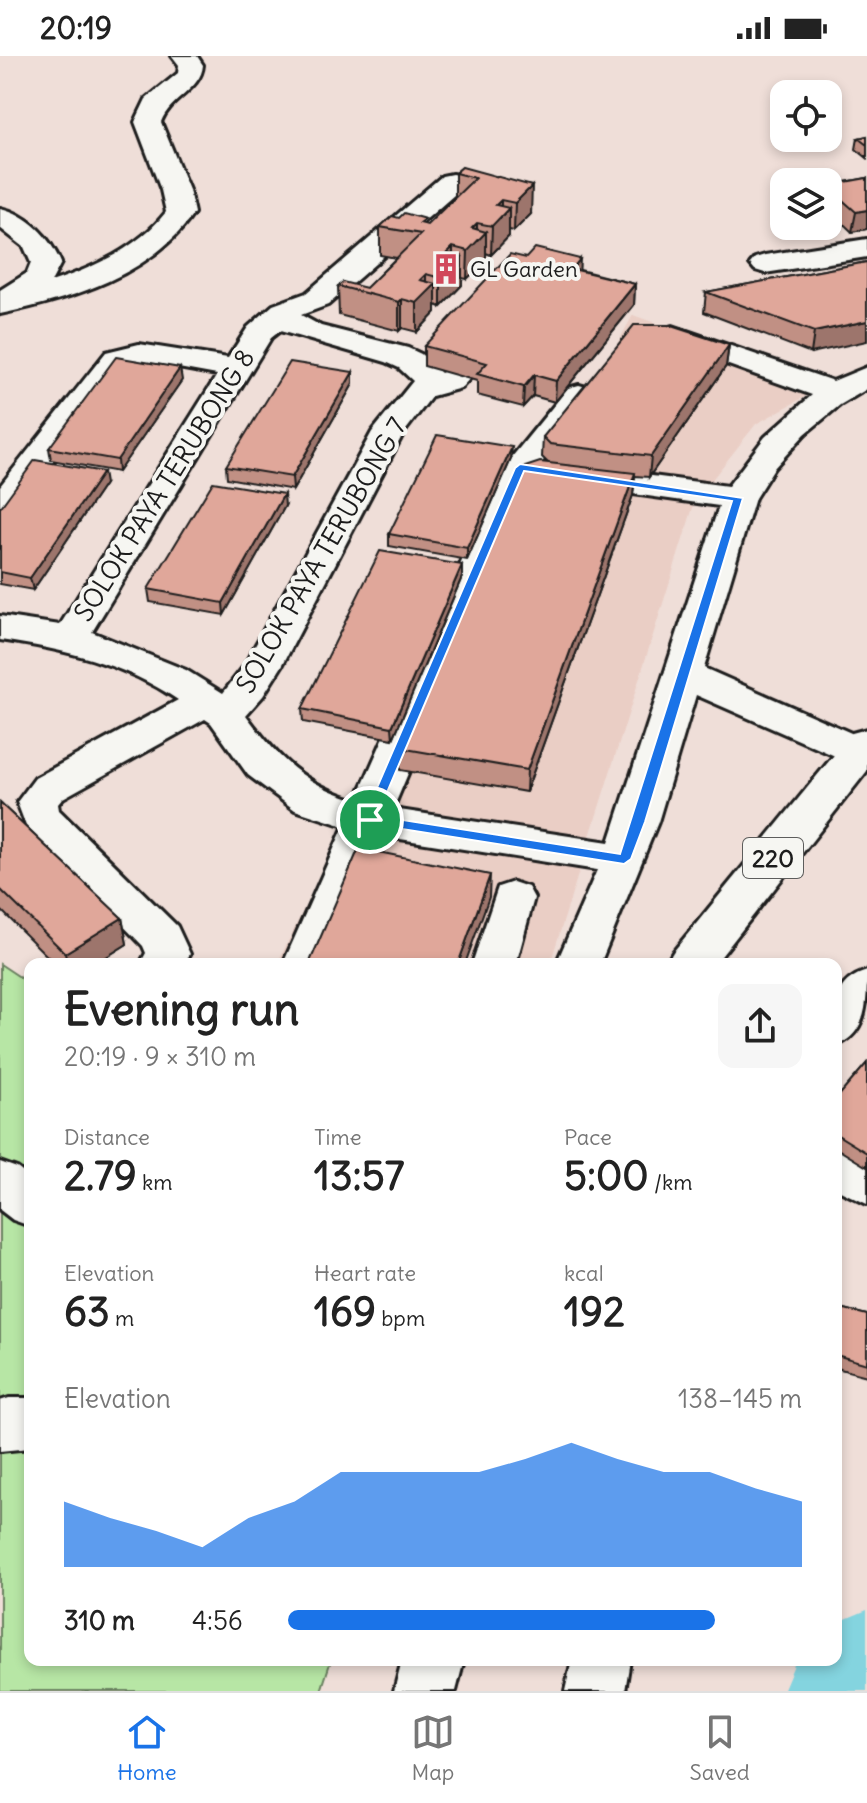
<!DOCTYPE html>
<meta charset="utf-8">
<style>
:root{--surface:#fff;--page:#f6f6f6;--text:#222;--muted:#767676;--line:#e0e0e0;--accent:#1a73e8}
body{margin:0;font-family:Delius,sans-serif;background:var(--page);color:var(--text);height:100vh;display:flex;flex-direction:column;font-size:30px;white-space:nowrap}
*{box-sizing:border-box;margin:0}
p{font-size:26px;color:var(--muted)}
.icon{flex:none;width:44px;height:44px;fill:none;stroke:currentColor;stroke-width:2;stroke-linecap:round;stroke-linejoin:round}
.map{position:relative;flex:1;overflow:hidden}
.details{position:absolute;left:24px;top:902px;width:818px;height:708px;display:flex;flex-direction:column;background:var(--surface);border-radius:16px;box-shadow:0 4px 12px #0003}
.details>*{flex:none}
.controls{position:absolute;left:770px;top:24px;display:grid;gap:16px}
.controls a{display:grid;place-items:center;width:72px;height:72px;border-radius:16px;background:var(--surface);box-shadow:0 4px 12px #0003;font-size:40px}
.pin{position:absolute;display:grid;place-items:center;width:68px;height:68px;color:#fff;margin:-34px;border:4px solid #fff;border-radius:50%;box-shadow:0 2px 8px #0007}
.round{display:grid;place-items:center;flex:none;width:84px;height:84px;border-radius:16px;background:var(--page)}
.overview{display:flex;align-items:center;justify-content:space-between;height:136px;padding:0 40px}
h1{font-size:44px;font-weight:800;line-height:60px}
.figures{display:grid;grid-template-columns:repeat(3,1fr);gap:12px;height:136px;padding:8px 40px}
.figures div{display:grid;align-content:center}
.figures b{font-size:40px;font-weight:800}
.figures small{font-size:22px;font-weight:400}
.figures p{font-size:22px}
.chart{height:224px;padding:16px 40px}
.chart p{display:flex;justify-content:space-between}
.chart svg{width:100%;height:144px;margin-top:8px;fill:var(--accent);opacity:.7}
ul{padding:0 40px;list-style:none;font-size:26px}
li{display:grid;grid-template-columns:128px 96px 1fr;align-items:center;height:60px}
li i{height:20px;border-radius:10px;background:var(--accent)}
.status{display:flex;justify-content:space-between;align-items:center;height:56px;padding:0 40px;background:var(--surface);direction:ltr}
.status svg{height:22px;fill:currentColor}
.tab-bar{display:flex;justify-content:space-around;align-items:center;height:112px;border-top:2px solid var(--line);background:var(--surface);font-size:22px;color:var(--muted)}
.tab-bar a{display:grid;justify-items:center;gap:4px}
.tab-bar .selected{color:var(--accent)}
.map>svg:first-child{display:block}
.built{fill:#eacec5}
.green{fill:#b7e6a5;stroke:#6a8160;stroke-width:2}
.lines{fill:none;stroke-linecap:round;stroke-linejoin:round}
.river{fill:#84d4df;fill-rule:evenodd}
.minor-casing{stroke:#1c1c1c;stroke-width:6}
.major-casing{stroke:#1c1c1c;stroke-width:6}
.minor{fill:#f6f6f2;fill-rule:evenodd}
.major{fill:#f6f6f2;fill-rule:evenodd}
.wall{fill:#c19084;stroke:#1c1c1c;stroke-width:2}
.shaded-wall{fill:#9d756c;stroke:#1c1c1c;stroke-width:2}
.building{fill:#e0a79a;stroke:#1c1c1c;stroke-width:2}
.route{fill:#1a73e8;stroke:#fff;stroke-width:2;fill-rule:evenodd}
.labels{text-anchor:middle;dominant-baseline:central;stroke-width:8;stroke-linejoin:round;paint-order:stroke}
.far-poi-label{font-size:22px;fill:#1c1c1c;stroke:#f6f6f2;text-anchor:start}
.shield{fill:#f6f6f2;stroke:#5d5d5c;stroke-width:2}
.shield-label{font-size:24px;font-weight:bold;fill:#1c1c1c}
.street-label{font-size:26px;fill:#1c1c1c;stroke:#f6f6f2}
</style>
<div class="status"><b>20:19</b><svg viewBox="0 0 49 12"><path d="M0 12V9h3v3zM5 12V6h3v6zM10 12V3h3v9zM15 12V0h3v12zM26 1h20v11H26zM47 4h2v5h-2z"/></svg></div>
<div class="map">
<svg width="867" height="1635" viewBox="0 0 867 1635">
<rect width="100%" height="100%" fill="#efded8"/>
<filter id="ink" filterUnits="userSpaceOnUse"><feTurbulence type="fractalNoise" baseFrequency=".0125" numOctaves="2"/><feDisplacementMap in="SourceGraphic" scale="16" xChannelSelector="R" yChannelSelector="G"/><feConvolveMatrix kernelMatrix="1 2 1 2 8 2 1 2 1" color-interpolation-filters="sRGB"/></filter>
<g filter="url(#ink)">
<!-- built -->
<polygon class="built" points="633,259 826,329 756,368 695,445 550,908 277,908 357,745 522,384 580,355"/>
<!-- green -->
<polygon class="green" points="0,908 30,928 30,1604 331,1604 321,1635 0,1635"/>
<g class="lines">
<!-- river -->
<polygon class="river" points="867,1554 867,1635 783,1635 796,1604 836,1604 836,1567"/>
<defs>
<g id="minor">
<path d="M172 0H197L203 9C201 34 170 42 161 66L189 134 194 157C151 220 71 243 0 258V234L27 217 31 207 24 191 0 172V152C28 158 50 181 61 207L51 226C93 212 138 192 166 156L161 134 135 66 146 43 178 17 179 9Z"/>
<path d="M452 118 462 120 466 126 462 132 328 249 301 259 321 270 408 292 421 298 441 317 457 310 468 312 473 319 461 332 432 340 403 378 282 610 263 640 246 659C279 703 302 727 356 744L503 412 568 332 579 329 590 332 595 339 536 414 393 753 609 786 719 450 576 430 564 427 559 420 564 413 576 410 728 430 765 381 812 339 662 285 658 279 662 273 673 270 833 325 867 311V333L840 349 805 378 774 412 755 442 704 612 867 684V714L696 639 658 766 600 908H556L597 814 381 780 327 908H283L344 770 295 754 248 719 211 667 205 663 63 742 58 748 59 754 177 870 190 898 184 908H140L146 897 143 890 26 770 17 746 35 722 178 644C123 607 64 593 0 584V560L60 569 217 319 151 307 128 310 12 459 0 462V430L106 296 139 288 228 302 248 271 273 249 306 237 442 120ZM280 275 386 306 399 312 413 325 372 376 244 610 223 637 186 614 92 576 271 282Z"/>
<polygon points="867,183 867,201 765,217 755,214 750,208 755,202 765,199"/>
<polygon points="513,826 528,831 534,842 516,908 472,908 498,831"/>
<path d="M867 915C867 949 867 977 836 990 836 956 828 927 867 915Z"/>
<polygon points="836,1088 867,1102 867,1148 836,1133"/>
<polygon points="0,1106 17,1112 30,1122 30,1170 13,1164 0,1154"/>
<polygon points="9,1342 30,1342 30,1392 0,1395 0,1345"/>
<polygon points="572,1604 630,1604 625,1635 565,1635"/>
</g>
<g id="major">
<polygon points="867,673 867,715 715,908 666,908 673,896 852,677"/>
<polygon points="402,1604 464,1604 456,1635 394,1635"/>
</g>
</defs>
<!-- minor casing -->
<use href="#minor" class="minor-casing"/>
<!-- major casing -->
<use href="#major" class="major-casing"/>
<!-- minor -->
<use href="#minor" class="minor"/>
<!-- major -->
<use href="#major" class="major"/>
</g>
<!-- wall -->
<g class="wall">
<polygon points="867,80 867,102 856,93 858,82"/>
<polygon points="462,111 531,158 514,175 509,174 509,180 491,199 486,197 486,204 467,223 462,222 462,229 441,251 436,249 436,256 417,276 402,272 399,275 339,259 338,230 366,232 396,202 380,199 380,171 427,169 455,142 455,117"/>
<polygon points="867,122 867,173 852,176 828,153 828,129"/>
<polygon points="867,206 811,297 704,256 706,236"/>
<polygon points="580,214 635,228 634,249 555,346 533,340 523,351 477,339 477,325 424,310 424,290"/>
<polygon points="729,289 726,310 649,421 635,420 633,439 526,736 400,714 400,692 548,407 542,401 543,381"/>
<polygon points="182,324 118,416 51,404 49,392"/>
<polygon points="353,328 293,434 227,422 226,410"/>
<polygon points="511,403 467,504 389,490 389,478"/>
<polygon points="105,428 33,534 0,528 0,452"/>
<polygon points="285,450 224,559 150,546 148,533"/>
<polygon points="462,509 462,521 393,683 303,666 302,653"/>
<polygon points="0,747 122,862 127,888 95,908 55,908 0,853"/>
<polygon points="867,1007 867,1111 836,1092 836,1043"/>
<polygon points="836,1251 867,1259 867,1320 836,1312"/>
</g>
<!-- shaded-wall -->
<g class="shaded-wall">
<polygon points="532,130 531,158 514,175 515,147"/>
<polygon points="501,144 501,161 509,152 509,180 491,199 492,170 496,149"/>
<polygon points="867,154 867,173 852,176 856,156"/>
<polygon points="477,167 477,185 486,176 486,204 467,223 468,195 472,172"/>
<polygon points="453,191 453,210 462,201 462,229 441,251 441,222 447,197"/>
<polygon points="580,203 579,223 572,213"/>
<polygon points="426,218 426,237 436,228 436,256 417,276 417,247 420,224"/>
<polygon points="635,228 634,249 555,346 556,325"/>
<polygon points="402,243 402,272 399,275 399,246"/>
<polygon points="867,265 867,285 811,297 814,276"/>
<polygon points="729,289 726,310 649,421 651,400"/>
<polygon points="180,312 182,324 118,416 117,404"/>
<polygon points="353,316 353,328 293,434 292,421"/>
<polygon points="534,319 533,340 523,351 524,331"/>
<polygon points="512,391 511,403 467,504 467,492"/>
<polygon points="103,416 105,428 33,534 30,522"/>
<polygon points="635,417 633,439 526,736 527,714"/>
<polygon points="284,438 285,450 224,559 223,547"/>
<polygon points="462,509 462,521 393,683 392,671"/>
<polygon points="490,819 489,841 465,908 458,908"/>
<polygon points="122,862 127,888 95,908 67,908 65,897"/>
</g>
<!-- building -->
<g class="building">
<polygon points="867,80 867,89 858,82"/>
<polygon points="462,111 532,130 515,147 501,144 496,149 509,152 492,170 477,167 472,172 486,176 468,195 453,191 447,197 462,201 441,222 426,218 420,224 436,228 417,247 402,243 399,246 338,230 343,226 366,232 421,178 380,171 392,160 399,162 404,157 425,163 420,167 427,169 475,122 455,117"/>
<polygon points="867,122 867,154 856,156 828,131 828,129"/>
<polygon points="535,192 580,203 572,213 635,228 556,325 534,319 524,331 477,318 487,307 424,290 510,198 526,202"/>
<polygon points="867,206 867,265 814,276 706,236"/>
<polygon points="634,269 668,269 729,289 651,400 550,388 543,381"/>
<polygon points="116,301 180,312 117,404 49,392"/>
<polygon points="290,306 353,316 292,421 226,410"/>
<polygon points="437,379 512,391 467,492 389,478"/>
<polygon points="35,404 103,416 30,522 0,516 0,452"/>
<polygon points="540,406 635,417 527,714 400,692 522,412"/>
<polygon points="213,426 284,438 223,547 148,533"/>
<polygon points="380,495 462,509 392,671 302,653"/>
<polygon points="0,747 122,862 65,897 0,833"/>
<polygon points="359,792 490,819 458,908 309,908"/>
<polygon points="867,1007 867,1097 836,1078 836,1043"/>
<polygon points="836,1251 867,1259 867,1308 836,1299"/>
</g>
</g>
<!-- route -->
<path class="route" d="M520 408 743 442 645 766 631 803 624 808 370 768 363 764 515 412ZM524 415 732 445 620 798 377 760Z"/>
<!-- icons -->
<defs>
<symbol id="building-bare" viewBox="-9 -9 18 18"><path d="M-4-6H4V6H1V3H-1V6H-4ZM-2.5-4.3h1.7v1.8h-1.7ZM.8-4.3h1.7v1.8H.8ZM-2.5-1h1.7V.8h-1.7ZM.8-1h1.7V.8H.8Z" fill="#d1495b" stroke="#f6f6f2" stroke-width="2.5" paint-order="stroke"/></symbol>
</defs>
<g fill-rule="evenodd">
<use href="#building-bare" x="424" y="191" width="44" height="44"/>
</g>
<g class="labels">
<!-- far-poi labels -->
<g class="far-poi-label">
<text x="470" y="213">GL Garden</text>
</g>
<!-- shield labels -->
<rect class="shield" x="743" y="782" width="60" height="40" rx="6"/>
<g class="shield-label">
<text x="773" y="802">220</text>
</g>
<!-- street labels -->
<g class="street-label">
<text transform="translate(164 429) rotate(-58)">SOLOK PAYA TERUBONG 8</text>
<text transform="translate(321 499) rotate(-60)">SOLOK PAYA TERUBONG 7</text>
</g>
</g>
</svg>
<div class="controls">
<a><svg class="icon" aria-label="locate" viewBox="0 0 24 24"><circle cx="12" cy="12" r="6"/><path d="M12 2v4M12 18v4M2 12h4M18 12h4"/></svg></a>
<a><svg class="icon" aria-label="layers" viewBox="0 0 24 24"><path d="M12 4l9 5-9 5-9-5zM3 14l9 5 9-5"/></svg></a>
</div>
<div class="pin" style="left:370px;top:764px;background:#1e9e55"><svg class="icon" aria-label="arrive" viewBox="0 0 24 24"><path d="M6 21V4h12l-3 4 3 4H6"/></svg></div>
<section class="details">
<div class="overview"><div><h1>Evening run</h1><p>20:19 · 9 × 310 m</p></div><a class="round"><svg class="icon" aria-label="share" viewBox="0 0 24 24"><path d="M12 15V3M7 8l5-5 5 5M5 13v7h14v-7"/></svg></a></div>
<div class="figures">
<div><p>Distance</p><b>2.79<small> km</small></b></div>
<div><p>Time</p><b>13:57</b></div>
<div><p>Pace</p><b>5:00<small> /km</small></b></div>
</div>
<div class="figures">
<div><p>Elevation</p><b>63<small> m</small></b></div>
<div><p>Heart rate</p><b>169<small> bpm</small></b></div>
<div><p>kcal</p><b>192</b></div>
</div>
<div class="chart"><p><span>Elevation</span>138–145 m</p>
<svg viewBox="0 0 160 44" preserveAspectRatio="none"><path d="M0 44V24L10 29L20 33L30 38L40 29L50 24L60 15L70 15L80 15L90 15L100 11L110 6L120 11L130 15L140 15L150 20L160 24V44z"/></svg>
</div>
<ul>
<li><b>310 m</b>4:56<i style="width:83%"></i></li>
</ul>
</section>
</div>
<nav class="tab-bar">
<a class="selected"><svg class="icon" aria-label="home" viewBox="0 0 24 24"><path d="M3 11l9-7 9 7M6 9v11h12V9"/></svg>Home</a>
<a><svg class="icon" aria-label="map" viewBox="0 0 24 24"><path d="M3 6l6-2 6 2 6-2v14l-6 2-6-2-6 2zM9 4v14M15 6v14"/></svg>Map</a>
<a><svg class="icon" aria-label="saved" viewBox="0 0 24 24"><path d="M7 4h10v16l-5-4-5 4z"/></svg>Saved</a>
</nav>
